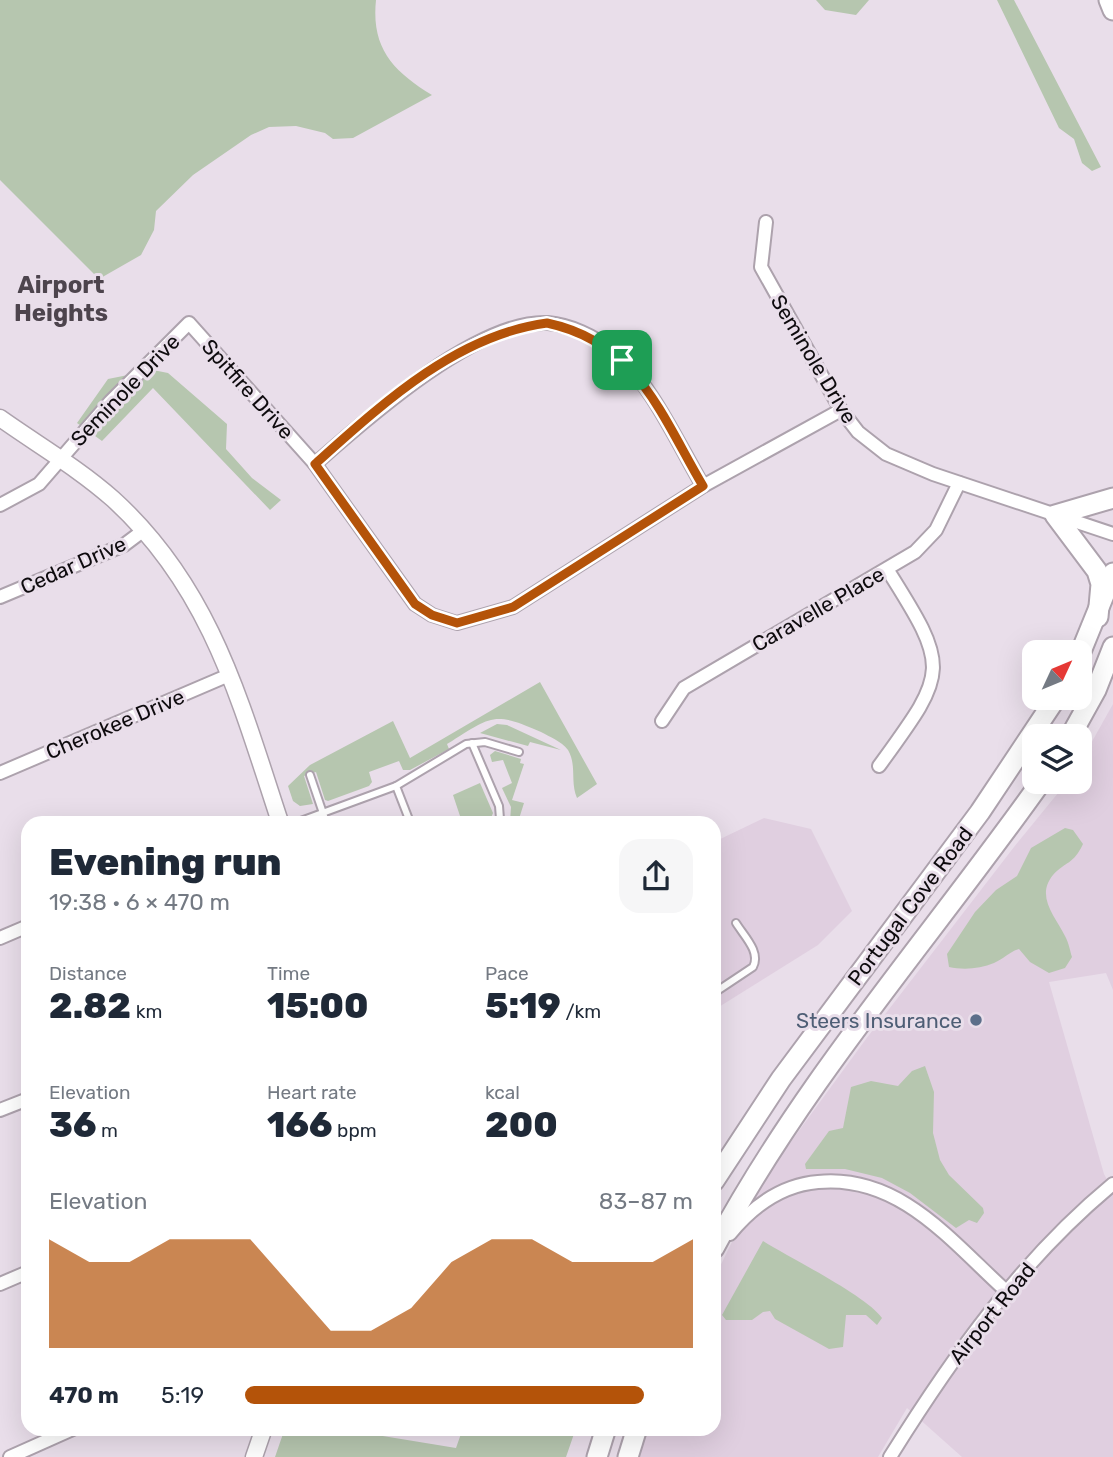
<!DOCTYPE html>
<meta charset="utf-8">
<style>
:root{--surface:#fff;--page:#f6f6f7;--text:#1f2937;--muted:#747a83;--accent:#b45309}
body{margin:0;font-family:Rubik,sans-serif;background:var(--page);color:var(--text);height:100vh;display:flex;flex-direction:column;font-size:26px;white-space:nowrap}
*{box-sizing:border-box;margin:0}
p{font-size:23px;color:var(--muted)}
.icon{flex:none;width:38px;height:38px;fill:none;stroke:currentColor;stroke-width:2;stroke-linecap:round;stroke-linejoin:round}
.map{position:relative;flex:1;overflow:hidden}
.sheet{position:absolute;left:21px;top:816px;width:700px;height:620px;display:flex;flex-direction:column;background:var(--surface);border-radius:21px;box-shadow:0 7px 28px #0002}
.sheet>*{flex:none}
.needle{width:46px;rotate:46deg}
.buttons{position:absolute;left:1022px;top:640px;display:grid;gap:14px}
.buttons a{display:grid;place-items:center;width:70px;height:70px;border-radius:14px;background:var(--surface);box-shadow:0 7px 28px #0002;font-size:35px}
.pin{position:absolute;display:grid;place-items:center;width:60px;height:60px;color:#fff;margin:-30px;border-radius:14px;box-shadow:0 4px 10px #0006}
.round{display:grid;place-items:center;flex:none;width:74px;height:74px;border-radius:21px;background:var(--page)}
.summary{display:flex;align-items:center;justify-content:space-between;height:119px;padding:0 28px}
h1{font-size:38px;font-weight:800;line-height:52px}
.stats{display:grid;grid-template-columns:repeat(3,1fr);gap:10px;height:119px;padding:7px 28px}
.stats div{display:grid;align-content:center}
.stats b{font-size:35px;font-weight:800}
.stats small{font-size:19px;font-weight:400}
.stats p{font-size:19px}
.chart{height:196px;padding:14px 28px}
.chart p{display:flex;justify-content:space-between}
.chart svg{width:100%;height:126px;margin-top:7px;fill:var(--accent);opacity:.7}
ul{padding:0 28px;list-style:none;font-size:23px}
li{display:grid;grid-template-columns:112px 84px 1fr;align-items:center;height:52px}
li i{height:18px;border-radius:9px;background:var(--accent)}
.map>svg:first-child{display:block}
.built{fill:#e0cfe0}
.green{fill:#b6c6af}
.lines{fill:none;stroke-linecap:round;stroke-linejoin:round}
.service-casing{stroke:#ada2ad;stroke-width:10}
.minor-casing{stroke:#ada2ad;stroke-width:16}
.tertiary-casing{stroke:#ada2ad;stroke-width:19}
.primary-casing{stroke:#ada2ad;stroke-width:23}
.service{stroke:#fff;stroke-width:6}
.minor{stroke:#fff;stroke-width:12}
.tertiary{stroke:#fff;stroke-width:16}
.primary{stroke:#fff;stroke-width:19}
.route-casing{stroke:#fff;stroke-width:14}
.route{stroke:#b45309;stroke-width:9}
.service-dot{fill:#5c6f8a;stroke:#e9deea;stroke-width:2.5}
.labels{text-anchor:middle;dominant-baseline:central;stroke-width:6;stroke-linejoin:round;paint-order:stroke}
.street-label{font-size:21px;fill:#0e0b0e;stroke:#e9deea}
.service-label{font-size:21px;fill:#4e5e75;stroke:#e9deea;text-anchor:end}
.quarter-label{font-size:24px;font-weight:bold;fill:#4d444d;stroke:#e9deea}
</style>
<div class="map">
<svg width="1113" height="1457" viewBox="0 0 1113 1457">
<rect width="100%" height="100%" fill="#e9deea"/>
<!-- built -->
<g class="built">
<polygon points="1113,704 1113,990 1106,973 1049,982 1104,1174 1110,1185 1113,1184 1113,1457 962,1457 907,1408 878,1457 636,1457 645,1428 714,1428 714,1279 760,1184 866,1039 1014,847 1067,782 1080,782 1080,763"/>
<polygon points="764,818 811,829 852,911 818,945 714,1010 714,842"/>
</g>
<!-- green -->
<g class="green">
<path d="M0 0H376C371 48 393 71 432 95L353 138 333 139 325 133 296 126 269 127 251 135 193 175 156 211 154 230 141 255 99 279 0 180Z"/>
<polygon points="816,0 869,0 856,15 825,10"/>
<polygon points="997,0 1014,0 1101,167 1092,171 1082,163 1074,139 1059,128"/>
<polygon points="153,370 168,373 227,424 226,449 252,478 281,500 270,510 153,388 102,441 77,423 108,379"/>
<path d="M540 682 597 784 577 798C570 782 577 765 568 750 561 741 550 737 541 732 492 710 491 717 447 744L449 749 410 770H403L399 761 369 772 372 782 369 786 328 801 325 800 316 772 304 776 313 804 300 806 293 801 288 786 310 765 393 721 410 758Z"/>
<polygon points="497,724 507,725 561,750 530,742 528,746 480,733"/>
<polygon points="495,751 521,759 520,763 524,764 512,800 524,803 518,822 510,822 511,807 502,788 512,783 503,760 492,762 490,755"/>
<polygon points="480,783 493,813 491,818 482,822 462,822 453,795"/>
<path d="M1065 828 1073 830 1083 844C1073 865 1066 861 1053 875 1035 897 1056 917 1065 936 1069 943 1070 951 1072 957L1065 968 1049 973 1030 962 1019 949C1009 952 1004 959 994 963 980 969 963 970 949 967L947 954 975 912 996 890 1017 876 1031 848Z"/>
<polygon points="925,1066 934,1092 933,1133 940,1160 949,1175 983,1208 984,1213 977,1223 969,1220 956,1228 910,1193 882,1178 845,1169 806,1169 805,1164 829,1131 843,1128 851,1087 871,1081 898,1086 912,1071"/>
<path d="M763 1241C790 1258 867 1296 882 1318L877 1325 866 1315H846L843 1347 829 1349 775 1319 770 1311 763 1312 752 1320H726L722 1315Z"/>
<polygon points="285,1428 334,1428 456,1448 463,1428 576,1428 566,1457 275,1457"/>
</g>
<g class="lines">
<defs>
<g id="service">
<polyline points="472,743 499,806 500,819 495,822"/>
<polyline points="310,775 326,822"/>
<polyline points="396,786 410,822"/>
<polyline points="298,822 396,786 466,744 485,742 519,752"/>
<path d="M714 993 753 967C761 952 744 936 736 923"/>
</g>
<g id="minor">
<polyline points="766,222 761,267 841,410 858,432 886,454 933,474 1113,534"/>
<path d="M315 464C365 420 478 319 548 323 570 325 594 336 611 350 650 380 678 444 703 486"/>
<polyline points="0,505 39,484 110,402 189,323 315,464 415,604 432,615 457,623 513,607 703,486 841,410"/>
<polyline points="0,597 124,545 144,530"/>
<polyline points="662,721 684,688 915,552 936,530 959,483"/>
<path d="M879 766C948 671 951 670 887 569"/>
<polyline points="0,773 229,675"/>
<polyline points="0,938 28,926"/>
<polyline points="0,1110 28,1099"/>
<path d="M730 1234C753 1206 781 1185 818 1182 899 1174 951 1241 1005 1290"/>
<polyline points="0,1284 28,1272"/>
<polyline points="10,1457 75,1428"/>
<path d="M890 1457C953 1356 1021 1260 1113 1184"/>
</g>
<g id="tertiary">
<path d="M0 418C38 445 78 468 113 499 211 588 240 701 280 822"/>
<polyline points="254,1457 264,1428"/>
</g>
<g id="primary">
<polyline points="1109,0 1113,10"/>
<polyline points="1098,617 1101,584 1097,571 1055,515 1113,498"/>
<polyline points="1080,654 1113,573"/>
<polyline points="1070,737 1096,690 1113,647"/>
<polyline points="714,1181 781,1079 980,812 1056,698"/>
<path d="M714 1248C804 1080 931 937 1041 782"/>
<polyline points="597,1457 606,1428"/>
<polyline points="628,1457 637,1428"/>
</g>
</defs>
<!-- service casing -->
<use href="#service" class="service-casing"/>
<!-- minor casing -->
<use href="#minor" class="minor-casing"/>
<!-- tertiary casing -->
<use href="#tertiary" class="tertiary-casing"/>
<!-- primary casing -->
<use href="#primary" class="primary-casing"/>
<!-- service -->
<use href="#service" class="service"/>
<!-- minor -->
<use href="#minor" class="minor"/>
<!-- tertiary -->
<use href="#tertiary" class="tertiary"/>
<!-- primary -->
<use href="#primary" class="primary"/>
</g>
<g class="lines">
<defs>
<path id="route" d="M547 323C637 342 661 415 703 486L513 607 457 623 432 615 415 604 315 464C381 405 456 335 547 323Z"/>
</defs>
<!-- route casing -->
<use href="#route" class="route-casing"/>
<!-- route -->
<use href="#route" class="route"/>
</g>
<!-- markers -->
<circle class="service-dot" cx="976" cy="1020" r="7"/>
<g class="labels">
<!-- street labels -->
<g class="street-label">
<text transform="translate(814 359) rotate(59)">Seminole Drive</text>
<text transform="translate(248 389) rotate(48)">Spitfire Drive</text>
<text transform="translate(125 390) rotate(-46)">Seminole Drive</text>
<text transform="translate(73 565) rotate(-24)">Cedar Drive</text>
<text transform="translate(818 609) rotate(-30)">Caravelle Place</text>
<text transform="translate(115 724) rotate(-23)">Cherokee Drive</text>
<text transform="translate(910 906) rotate(-53)">Portugal Cove Road</text>
<text transform="translate(992 1313) rotate(-51)">Airport Road</text>
</g>
<!-- service labels -->
<g class="service-label">
<text x="962" y="1020">Steers Insurance</text>
</g>
<!-- quarter labels -->
<g class="quarter-label">
<text x="61" y="285">Airport<tspan x="61" dy="28">Heights</tspan></text>
</g>
</g>
</svg>
<div class="buttons">
<a><svg class="needle" viewBox="-14 -14 28 28"><path d="M0-13l5 13h-10z" fill="#e53935"/><path d="M0 13l5-13h-10z" fill="#747a83"/></svg></a>
<a><svg class="icon" aria-label="layers" viewBox="0 0 24 24"><path d="M12 4l9 5-9 5-9-5zM3 14l9 5 9-5"/></svg></a>
</div>
<div class="pin" style="left:622px;top:360px;background:#1e9e55"><svg class="icon" aria-label="arrive" viewBox="0 0 24 24"><path d="M6 21V4h12l-3 4 3 4H6"/></svg></div>
<section class="sheet">
<div class="summary"><div><h1>Evening run</h1><p>19:38 · 6 × 470 m</p></div><a class="round"><svg class="icon" aria-label="share" viewBox="0 0 24 24"><path d="M12 15V3M7 8l5-5 5 5M5 13v7h14v-7"/></svg></a></div>
<div class="stats">
<div><p>Distance</p><b>2.82<small> km</small></b></div>
<div><p>Time</p><b>15:00</b></div>
<div><p>Pace</p><b>5:19<small> /km</small></b></div>
</div>
<div class="stats">
<div><p>Elevation</p><b>36<small> m</small></b></div>
<div><p>Heart rate</p><b>166<small> bpm</small></b></div>
<div><p>kcal</p><b>200</b></div>
</div>
<div class="chart"><p><span>Elevation</span>83–87 m</p>
<svg viewBox="0 0 160 44" preserveAspectRatio="none"><path d="M0 44V6L10 14L20 14L30 6L40 6L50 6L60 22L70 38L80 38L90 30L100 14L110 6L120 6L130 14L140 14L150 14L160 6V44z"/></svg>
</div>
<ul>
<li><b>470 m</b>5:19<i style="width:89%"></i></li>
</ul>
</section>
</div>
